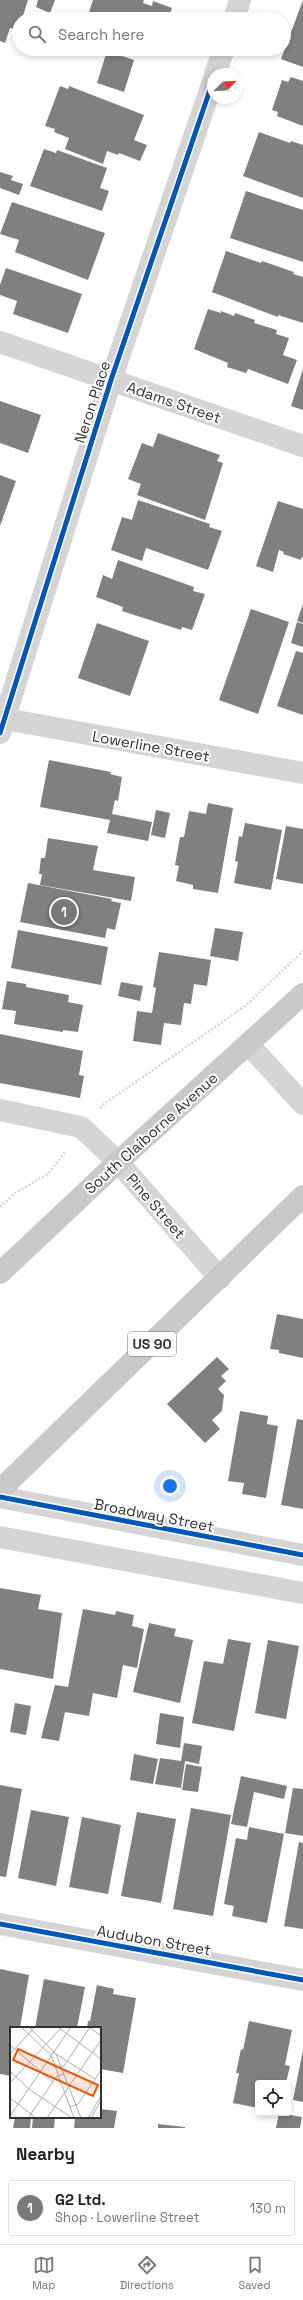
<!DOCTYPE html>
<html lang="en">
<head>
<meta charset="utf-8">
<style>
  :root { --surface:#fff; --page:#f2f2f2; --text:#222; --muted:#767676; --line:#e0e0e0; --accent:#797979 }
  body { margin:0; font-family:"Space Grotesk",sans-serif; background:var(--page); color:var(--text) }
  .controls { position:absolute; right:12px; bottom:12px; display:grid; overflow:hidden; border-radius:4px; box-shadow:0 2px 6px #0003 }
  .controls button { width:36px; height:36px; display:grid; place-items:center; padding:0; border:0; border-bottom:1px solid var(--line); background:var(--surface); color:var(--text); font:20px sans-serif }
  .compass { position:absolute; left:207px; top:68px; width:36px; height:36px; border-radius:50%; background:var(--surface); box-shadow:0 2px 6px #0003; rotate:66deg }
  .you { position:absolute; left:170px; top:1486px; width:14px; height:14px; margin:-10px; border:3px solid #fff; border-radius:50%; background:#1a73e8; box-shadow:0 0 0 6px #1a73e833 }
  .badge { display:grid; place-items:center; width:26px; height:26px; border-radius:50%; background:var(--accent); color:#fff; font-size:13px; font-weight:700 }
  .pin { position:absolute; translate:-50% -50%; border:2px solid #fff; box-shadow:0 1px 4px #0006 }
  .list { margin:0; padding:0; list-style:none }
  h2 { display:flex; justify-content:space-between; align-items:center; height:52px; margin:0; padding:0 16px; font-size:17px }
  h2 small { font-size:13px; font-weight:400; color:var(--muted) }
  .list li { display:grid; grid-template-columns:26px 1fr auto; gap:12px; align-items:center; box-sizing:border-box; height:56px; margin:0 8px 8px; padding:0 8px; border:1px solid var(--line); border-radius:4px }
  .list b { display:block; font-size:15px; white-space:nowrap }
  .list p { margin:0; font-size:13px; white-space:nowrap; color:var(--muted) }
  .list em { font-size:13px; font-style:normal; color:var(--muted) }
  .icon { flex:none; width:22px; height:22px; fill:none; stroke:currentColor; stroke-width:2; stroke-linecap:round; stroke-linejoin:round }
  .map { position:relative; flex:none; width:303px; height:2128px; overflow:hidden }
  .search { position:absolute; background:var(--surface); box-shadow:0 2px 6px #0003; left:12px; right:12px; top:12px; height:44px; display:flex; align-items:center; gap:10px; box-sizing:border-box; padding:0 14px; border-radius:22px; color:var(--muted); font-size:15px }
  .sheet { height:116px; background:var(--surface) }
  nav { display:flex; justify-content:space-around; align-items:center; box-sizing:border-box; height:56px; border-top:1px solid var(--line); background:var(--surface); font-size:11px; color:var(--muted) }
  nav a { display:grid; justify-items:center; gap:2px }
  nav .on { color:var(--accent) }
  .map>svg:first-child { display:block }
  .building { fill:#808080 }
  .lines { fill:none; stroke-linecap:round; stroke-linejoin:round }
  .path { stroke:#d5d5d5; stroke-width:2.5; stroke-dasharray:2 2; stroke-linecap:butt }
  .minor { stroke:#d5d5d5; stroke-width:22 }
  .major { stroke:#c9c9c9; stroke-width:22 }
  .cycleway-casing { stroke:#fff; stroke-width:8 }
  .cycleway { stroke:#0057b8; stroke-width:5 }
  .labels { text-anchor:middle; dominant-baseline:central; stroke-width:4; stroke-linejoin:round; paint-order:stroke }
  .shield { fill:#fff; stroke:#6f6f6f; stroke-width:1 }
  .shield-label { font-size:14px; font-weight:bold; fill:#313131 }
  .street-label { font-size:15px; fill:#313131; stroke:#fff }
  .inset-road { fill:none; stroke:#adadad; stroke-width:1 }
  .view { fill:#e8590c; fill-opacity:0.15; stroke:#e8590c; stroke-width:2 }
  .inset-edge { fill:none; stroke:#313131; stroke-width:2 }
</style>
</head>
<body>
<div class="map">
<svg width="303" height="2128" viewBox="0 0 303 2128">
  <rect width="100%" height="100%" fill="#fff"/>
  <g class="building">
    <polygon points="0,0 28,0 22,19 19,19 18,30 10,28 5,43 0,41"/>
    <polygon points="38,0 55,0 50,13 36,7"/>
    <polygon points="93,0 144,0 143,3 152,6 153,1 172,8 168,19 90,19 87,18"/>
    <polygon points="303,0 303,67 281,59"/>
    <polygon points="142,49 158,49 156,54"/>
    <polygon points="107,51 134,60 124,92 97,83"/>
    <polygon points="291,77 303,81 303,126 277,116 278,112 272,110 282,80 288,82"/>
    <polygon points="60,86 68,89 69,86 144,115 134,140 147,145 140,161 119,153 118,155 107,151 103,164 65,149 69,138 54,132 55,129 45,126"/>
    <polygon points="259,132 290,143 291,141 303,145 303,198 243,176"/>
    <polygon points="44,149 56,153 57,150 107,168 100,188 109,191 102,211 30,186"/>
    <polygon points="0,172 13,176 11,180 23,184 19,195 0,188"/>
    <polygon points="246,191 303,210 303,262 230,238"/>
    <polygon points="12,202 105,233 88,280 15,252 19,240 0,234"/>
    <polygon points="226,251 261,263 262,261 294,272 293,274 303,277 303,323 278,315 278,317 212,292"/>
    <polygon points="6,268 82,294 68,333 13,314 17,301 0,295 0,285"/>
    <polygon points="208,309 221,313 221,311 234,316 235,313 255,320 254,323 277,330 276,334 289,338 283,355 297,360 288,384 248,369 246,373 227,367 228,363 194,349"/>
    <polygon points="303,369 303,410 291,406"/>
    <polygon points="0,401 41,415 28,453 0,443"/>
    <polygon points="158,433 220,455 217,461 223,463 205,520 137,495 141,484 128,479 142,443 153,447"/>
    <polygon points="0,475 16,481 0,526"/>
    <polygon points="138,500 210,524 209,527 222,531 208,570 146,548 142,561 111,550 122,517 132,520"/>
    <polygon points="278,501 303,509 303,558 301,557 301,560 283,554 284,552 279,550 273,572 256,566"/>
    <polygon points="118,560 194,587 193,591 205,594 192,630 182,627 181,630 122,611 123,607 96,597 103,575 112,579"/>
    <polygon points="303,604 303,623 297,621"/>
    <polygon points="251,609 289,622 258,714 219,700"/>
    <polygon points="297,622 303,624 303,647 291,643"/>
    <polygon points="97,623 149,641 130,696 78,678"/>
    <polygon points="296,651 303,653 303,715 277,706"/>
    <polygon points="49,760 111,772 110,774 122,777 118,801 115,800 112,814 152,822 148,841 107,833 110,820 40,807"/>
    <polygon points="208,803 233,808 218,893 193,889 193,885 176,881 179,866 175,865 180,837 184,837 189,811 206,814"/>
    <polygon points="156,810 170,813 165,838 151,835"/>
    <polygon points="245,823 282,830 271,890 234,883 238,862 235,861 239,836 242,837"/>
    <polygon points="286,826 303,829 303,884 276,879"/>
    <polygon points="48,838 98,846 93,870 135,877 131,901 40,885 42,874 39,874 41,858 45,858"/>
    <polygon points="28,883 112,899 111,901 121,903 115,930 107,928 105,938 20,922"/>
    <polygon points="215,928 243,932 238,961 210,956"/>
    <polygon points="18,930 108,947 101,985 11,968"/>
    <polygon points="159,952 211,960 207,986 194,984 191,1004 184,1003 181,1025 164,1023 161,1045 133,1041 137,1011 152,1013 156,988 153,987"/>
    <polygon points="7,981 26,984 26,987 69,995 68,1002 83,1005 78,1032 63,1030 63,1032 14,1024 16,1011 2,1009"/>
    <polygon points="121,982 143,986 140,1001 118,996"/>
    <polygon points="0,1034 83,1051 79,1075 84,1076 80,1098 0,1083"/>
    <polygon points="277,1314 303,1319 303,1358 279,1353 279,1350 270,1349"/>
    <polygon points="217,1357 229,1369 221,1376 226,1381 218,1389 224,1395 222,1411 212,1420 220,1429 205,1443 167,1404"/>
    <polygon points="240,1411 268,1416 267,1424 278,1426 266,1498 242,1494 244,1483 228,1481"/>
    <polygon points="297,1419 303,1420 303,1509 281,1505"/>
    <polygon points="0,1588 41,1595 38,1609 62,1613 53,1679 0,1669"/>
    <polygon points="83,1609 115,1615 116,1611 134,1615 132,1626 144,1629 137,1668 123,1665 117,1698 93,1693 89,1716 65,1712 59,1741 41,1738 55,1685 68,1687"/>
    <polygon points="149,1623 176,1629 174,1636 193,1640 180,1703 133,1692"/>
    <polygon points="228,1639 251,1643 234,1731 192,1723 204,1661 223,1664"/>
    <polygon points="268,1640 299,1646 286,1719 255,1713"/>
    <polygon points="15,1703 31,1706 26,1735 10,1732"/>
    <polygon points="160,1713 184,1717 180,1748 156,1744"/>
    <polygon points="184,1743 202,1746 199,1764 185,1761 181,1788 155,1784 160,1758 181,1761"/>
    <polygon points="134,1754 158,1759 153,1784 130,1780"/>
    <polygon points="186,1764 202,1767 198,1792 182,1790"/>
    <polygon points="241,1776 287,1786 284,1799 254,1792 247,1827 231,1824"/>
    <polygon points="0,1785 22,1789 6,1877 0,1876"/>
    <polygon points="293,1788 303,1789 303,1836 285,1833"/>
    <polygon points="191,1808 231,1815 213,1916 173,1909"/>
    <polygon points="31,1810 69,1817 56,1886 18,1878"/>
    <polygon points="137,1812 176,1819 161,1903 121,1896"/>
    <polygon points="82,1817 121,1825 108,1894 69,1887"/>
    <polygon points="249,1827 284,1834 267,1923 232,1916 234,1906 224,1904 236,1838 247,1840"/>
    <polygon points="299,1842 303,1843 303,1929 284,1926"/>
    <polygon points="0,1969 29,1975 20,2028 11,2028 11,2076 0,2074"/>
    <polygon points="44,1979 85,1987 77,2028 35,2028"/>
    <polygon points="97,1985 114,1989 113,1994 136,1998 123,2073 100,2069 100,2028 87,2028 88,2021 90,2021"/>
    <polygon points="249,2021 292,2030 285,2065 290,2066 286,2083 258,2083 258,2108 233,2103 239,2073 236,2073 241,2049 243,2050"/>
    <polygon points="303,2050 303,2102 293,2100"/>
    <polygon points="100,2109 117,2111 114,2128 74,2128 75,2117 100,2117"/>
    <polygon points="279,2113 302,2117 300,2128 276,2128"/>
    <polygon points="15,2117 31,2117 30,2128 13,2128"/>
    <polygon points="33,2117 55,2117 54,2128 32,2128"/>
    <polygon points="158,2124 185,2127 185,2128 158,2128"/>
  </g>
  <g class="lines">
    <g class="path">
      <polyline points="100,1108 104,1104 244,1007 303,951"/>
      <polyline points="0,1207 15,1193 48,1174 66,1151"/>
    </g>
    <g class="minor">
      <polyline points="234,19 240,0"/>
      <polyline points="215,74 224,49"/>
      <polyline points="0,342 303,446"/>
      <polyline points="0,718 303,773"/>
      <polyline points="0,733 111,380 213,81"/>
      <polyline points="248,1044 303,1104"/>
      <polyline points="0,1110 81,1127 118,1162 220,1278"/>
      <polyline points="0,1497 303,1555"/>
      <polyline points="0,1537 303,1593"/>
      <polyline points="0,1924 303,1980"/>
    </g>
    <g class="major">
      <polyline points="0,1273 118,1162 303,994"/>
      <polyline points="0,1490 303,1196"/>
    </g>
    <g class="cycleway-casing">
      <g id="cycleway">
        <polyline points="0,733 111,380 213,81"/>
        <polyline points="0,1497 303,1555"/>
        <polyline points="0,1924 303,1980"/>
      </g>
    </g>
    <use href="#cycleway" class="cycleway"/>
  </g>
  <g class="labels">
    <rect class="shield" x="128" y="1332" width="48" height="24" rx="3"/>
    <g class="shield-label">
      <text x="152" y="1344">US 90</text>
    </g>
    <g class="street-label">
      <text transform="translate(92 402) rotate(-72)">Neron Place</text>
      <text transform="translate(174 402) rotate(19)">Adams Street</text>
      <text transform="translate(151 746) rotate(10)">Lowerline Street</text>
      <text transform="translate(151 1133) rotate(-42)">South Claiborne Avenue</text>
      <text transform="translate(156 1206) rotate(49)">Pine Street</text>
      <text transform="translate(154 1515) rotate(11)">Broadway Street</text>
      <text transform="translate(154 1940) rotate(10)">Audubon Street</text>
    </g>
  </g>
  <g transform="translate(10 2027)">
    <rect width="91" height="91" fill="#fff"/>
    <path class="inset-road" d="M11 0 41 28 64 91M19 0 46 27 71 91M48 0 91 32M79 0 91 9M0 18 43 55M0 27 25 0M46 27 85 52M46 41 54 39 80 0M0 44 19 62 62 91M0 56 52 0M0 71 26 91M60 80 68 77 91 43M0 89 61 0M18 91 47 49 54 47M37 91 91 13M78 91 91 69M81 91 91 73"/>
    <path class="view" d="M8 22 88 58 83 69 3 33Z"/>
    <rect width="91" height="91" class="inset-edge"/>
  </g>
</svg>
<div class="controls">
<button><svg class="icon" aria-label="locate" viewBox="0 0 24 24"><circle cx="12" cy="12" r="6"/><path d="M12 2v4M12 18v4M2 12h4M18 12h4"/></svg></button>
</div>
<svg class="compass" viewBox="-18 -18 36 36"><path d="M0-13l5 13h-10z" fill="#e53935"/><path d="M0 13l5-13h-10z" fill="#767676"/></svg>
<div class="you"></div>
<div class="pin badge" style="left:64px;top:912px">1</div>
<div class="search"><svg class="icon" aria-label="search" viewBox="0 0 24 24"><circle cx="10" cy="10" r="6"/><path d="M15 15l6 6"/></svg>Search here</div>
</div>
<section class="sheet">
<h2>Nearby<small></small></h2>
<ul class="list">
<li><span class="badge">1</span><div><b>G2 Ltd.</b><p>Shop · Lowerline Street</p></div><em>130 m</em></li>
</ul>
</section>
<nav>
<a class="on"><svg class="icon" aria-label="map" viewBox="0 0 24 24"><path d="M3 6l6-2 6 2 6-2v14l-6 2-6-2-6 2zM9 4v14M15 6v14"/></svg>Map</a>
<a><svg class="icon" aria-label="directions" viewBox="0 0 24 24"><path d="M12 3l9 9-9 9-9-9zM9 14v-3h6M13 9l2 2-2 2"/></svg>Directions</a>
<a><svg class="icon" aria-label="saved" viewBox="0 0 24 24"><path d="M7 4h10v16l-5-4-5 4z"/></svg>Saved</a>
</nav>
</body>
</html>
